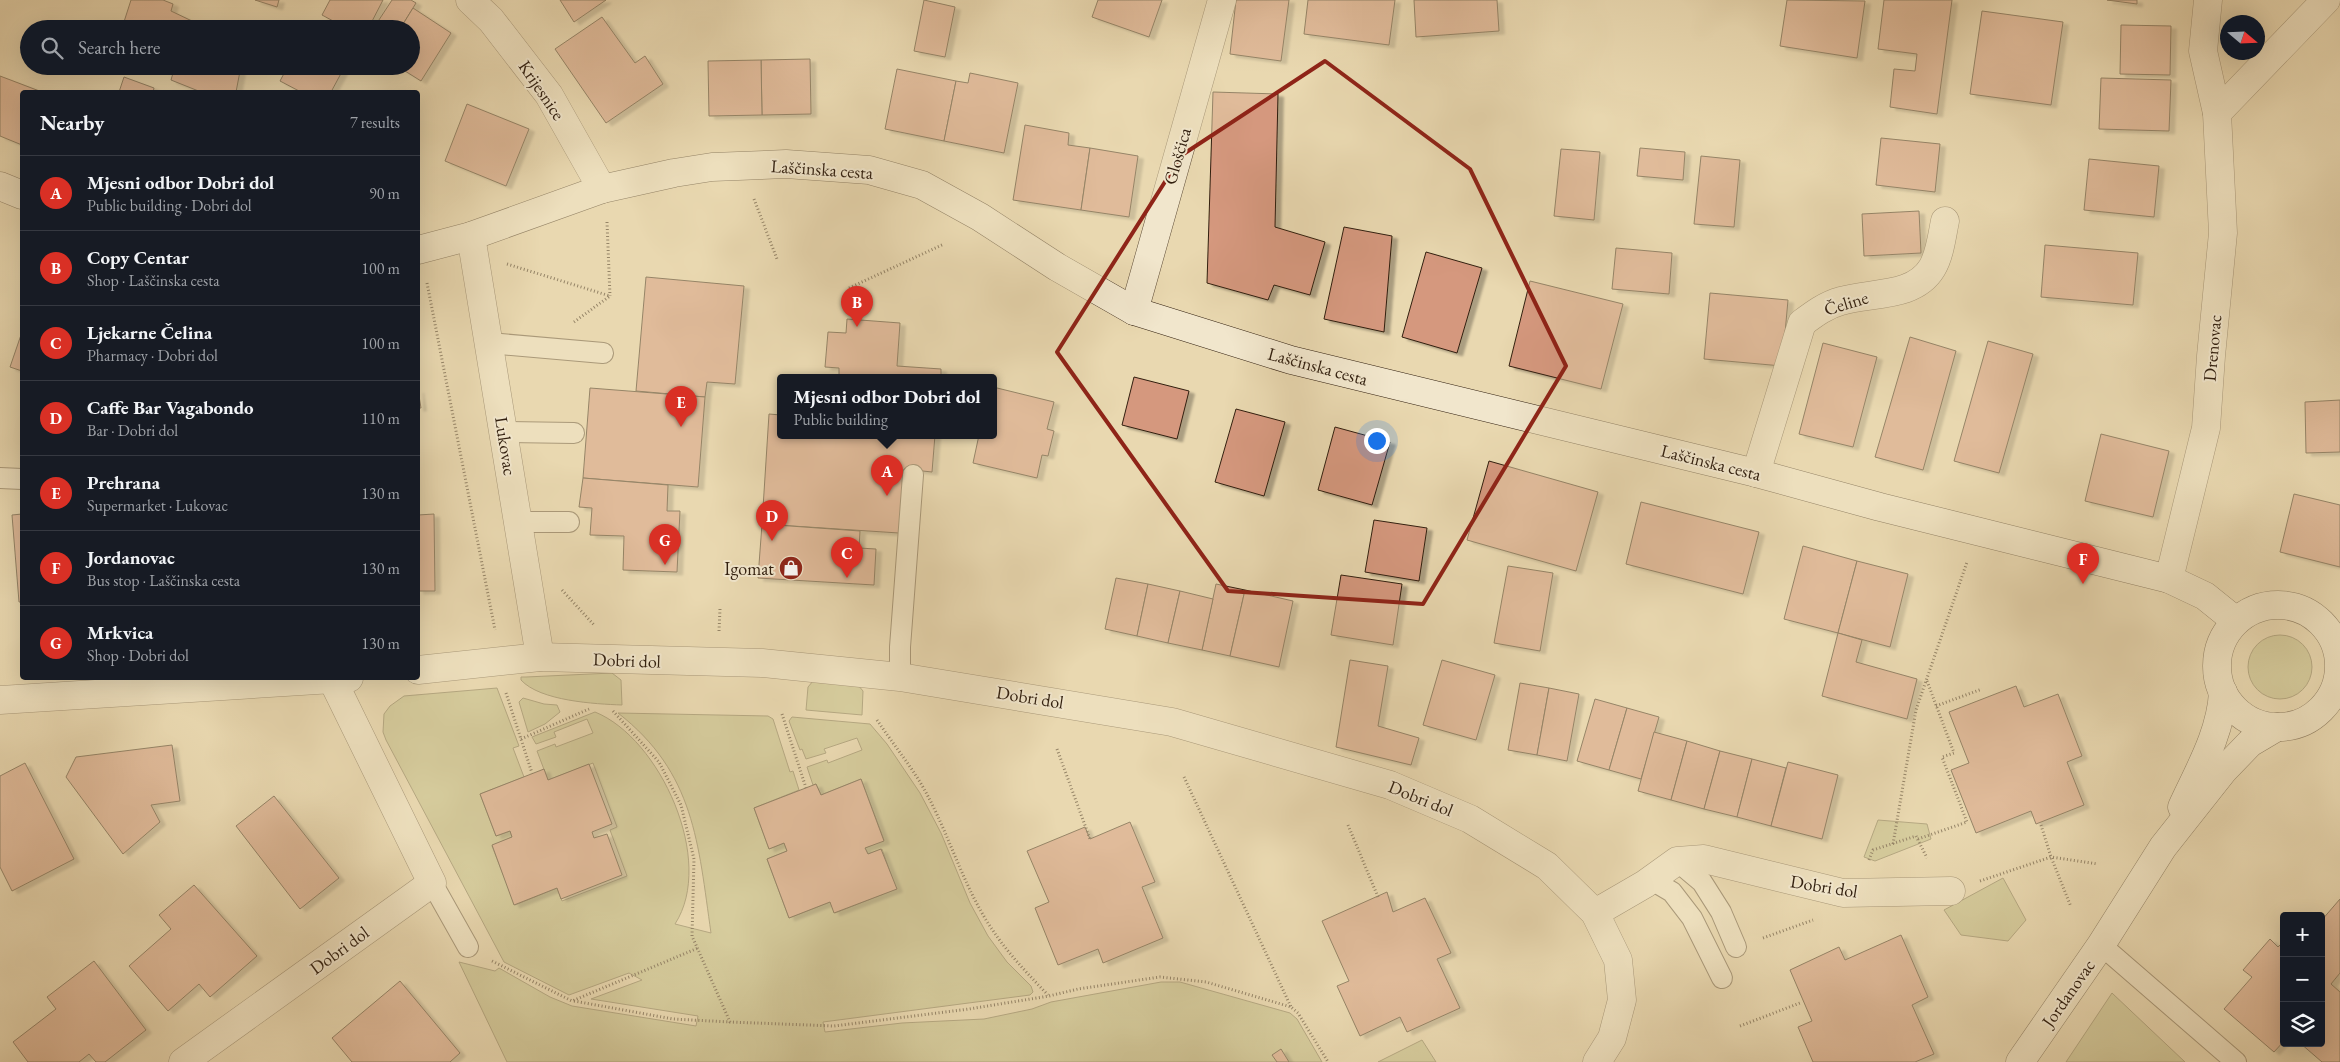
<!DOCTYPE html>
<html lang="en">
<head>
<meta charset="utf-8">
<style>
  :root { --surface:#171b24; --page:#242831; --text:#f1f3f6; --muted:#9ea1a6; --line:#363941; --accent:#d93025 }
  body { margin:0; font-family:"EB Garamond",serif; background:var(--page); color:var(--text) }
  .controls { position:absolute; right:15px; bottom:15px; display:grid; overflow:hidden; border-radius:5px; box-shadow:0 5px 20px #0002 }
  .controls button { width:45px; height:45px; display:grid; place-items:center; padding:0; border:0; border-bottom:1px solid var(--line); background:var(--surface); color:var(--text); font:25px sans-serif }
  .compass { position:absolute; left:2220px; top:15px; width:45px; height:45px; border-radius:50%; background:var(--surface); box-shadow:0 5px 20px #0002; rotate:109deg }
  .you { position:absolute; left:1376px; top:440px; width:18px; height:18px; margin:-12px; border:4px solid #fff; border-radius:50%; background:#1a73e8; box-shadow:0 0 0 8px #1a73e833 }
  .badge { display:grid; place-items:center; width:32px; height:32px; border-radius:50%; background:var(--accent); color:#fff; font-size:16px; font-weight:700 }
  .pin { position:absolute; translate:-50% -41px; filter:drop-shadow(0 1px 2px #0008) }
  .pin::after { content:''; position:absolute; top:26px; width:18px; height:15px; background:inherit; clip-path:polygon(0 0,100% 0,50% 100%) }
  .popup { position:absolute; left:777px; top:374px; width:220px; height:65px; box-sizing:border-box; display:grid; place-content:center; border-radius:5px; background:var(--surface); filter:drop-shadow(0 1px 4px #0005); font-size:16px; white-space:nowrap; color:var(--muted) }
  .popup b { font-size:19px; color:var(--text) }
  .popup::after { content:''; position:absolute; left:50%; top:100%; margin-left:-10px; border:10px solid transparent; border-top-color:var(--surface) }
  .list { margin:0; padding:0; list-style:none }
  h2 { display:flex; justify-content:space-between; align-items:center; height:65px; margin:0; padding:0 20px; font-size:21px }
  h2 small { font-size:16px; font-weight:400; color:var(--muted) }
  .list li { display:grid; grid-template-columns:32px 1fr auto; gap:15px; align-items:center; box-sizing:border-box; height:75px; padding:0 20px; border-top:1px solid var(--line) }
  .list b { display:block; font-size:19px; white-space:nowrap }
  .list p { margin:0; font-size:16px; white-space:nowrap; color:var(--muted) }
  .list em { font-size:16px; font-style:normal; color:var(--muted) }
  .icon { flex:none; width:28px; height:28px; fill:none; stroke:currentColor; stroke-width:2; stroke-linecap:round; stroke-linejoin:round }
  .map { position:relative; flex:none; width:2340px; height:1062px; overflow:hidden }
  .search { position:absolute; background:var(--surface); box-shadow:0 5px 20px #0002; left:20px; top:20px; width:400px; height:55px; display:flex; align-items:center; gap:12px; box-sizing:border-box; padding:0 18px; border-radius:28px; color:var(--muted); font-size:19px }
  .panel { position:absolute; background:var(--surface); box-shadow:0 5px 20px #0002; left:20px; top:90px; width:400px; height:590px; border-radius:5px }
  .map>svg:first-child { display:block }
  .green { fill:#bfbc86; stroke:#786e4a }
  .building { fill:#d5987e; stroke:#311f0f; filter:url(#shadow) }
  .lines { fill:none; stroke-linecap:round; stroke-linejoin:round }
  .service-casing { stroke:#5f4d37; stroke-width:22 }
  .minor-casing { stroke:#5f4d37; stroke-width:29 }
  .secondary-casing { stroke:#311f0f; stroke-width:29 }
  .path { stroke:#311f0f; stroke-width:3; stroke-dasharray:1 2.5; stroke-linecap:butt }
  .service { stroke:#f1e6cc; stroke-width:20 }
  .minor { stroke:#f1e6cc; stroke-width:28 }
  .secondary { stroke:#f1e6cc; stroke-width:28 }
  .marked { fill:none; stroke:#8f2418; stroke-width:4; stroke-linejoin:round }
  .labels { text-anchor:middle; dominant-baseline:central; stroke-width:4; stroke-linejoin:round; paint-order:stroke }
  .street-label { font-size:18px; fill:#311f0f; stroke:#f1e6cc }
  .poi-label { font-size:18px; fill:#311f0f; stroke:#f1e6cc; text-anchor:end }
</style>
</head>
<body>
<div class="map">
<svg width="2340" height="1062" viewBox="0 0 2340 1062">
  <defs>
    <filter id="shadow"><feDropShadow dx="5.5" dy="3" stdDeviation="1" flood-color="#0004"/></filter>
  </defs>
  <rect width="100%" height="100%" fill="#e9d8b0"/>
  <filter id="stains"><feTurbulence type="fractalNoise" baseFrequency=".004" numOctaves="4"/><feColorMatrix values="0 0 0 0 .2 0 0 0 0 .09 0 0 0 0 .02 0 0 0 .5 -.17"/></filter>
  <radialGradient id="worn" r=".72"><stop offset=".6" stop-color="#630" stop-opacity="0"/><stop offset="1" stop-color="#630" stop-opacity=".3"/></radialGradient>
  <g class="green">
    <circle cx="2280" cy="667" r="32"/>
    <path d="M612 673 621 680 622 705C595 704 540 701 521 680V677H526Z"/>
    <polygon points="813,681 858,685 863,691 862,715 806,710 808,687"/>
    <path d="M497 688 519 746 513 748 524 777 480 794 496 836 510 831 512 837 492 846 515 905 557 888 562 901 627 876 610 830 617 827 593 763 548 780 537 751 555 744 556 747 593 733 587 719 554 732 556 737 536 744 532 737 595 712C660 738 716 861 675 924L711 933C698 843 695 773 618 713L768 716 773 719 790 772 793 771 799 790 754 808 769 849 784 843 787 851 767 859 789 918 830 902 835 913 896 889 882 849 868 854 865 848 884 840 861 779 821 795 816 784 813 785 807 767 827 760 828 763 862 750 857 738 824 749 826 753 806 759 802 749 800 750 789 721 792 717 870 724 887 744 920 793 941 833 970 903 988 936 1007 962 1031 986 1033 992 1030 995 823 1022 825 1032 902 1023 984 1019 1032 1009 1051 1002 1161 982H1180L1290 1013 1297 1019 1322 1062H507L459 962 495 971 499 968 550 997 572 1006 696 1026 698 1016 591 999 642 980 629 973 569 995 504 962 386 740 383 732 384 714 390 706 404 696Z"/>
    <polygon points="523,698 544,704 557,705 560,712 545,724 528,732 519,702"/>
    <polygon points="1878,820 1927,824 1931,839 1875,861 1864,857"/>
    <polygon points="2003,878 2026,920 2008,941 1961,935 1944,910"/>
    <polygon points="2112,993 2185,1062 2066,1062"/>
    <polygon points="1422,1040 1436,1062 1378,1062"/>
  </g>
  <g class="building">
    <polygon points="131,0 163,0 173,4 171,11 192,21 188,29 122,28"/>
    <polygon points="255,0 279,0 277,7"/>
    <polygon points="330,0 383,0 368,29 348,29 322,15"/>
    <polygon points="392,0 411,0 416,3 400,29 373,29"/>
    <polygon points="560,0 606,0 574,22"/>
    <polygon points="924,0 955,7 945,57 914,51"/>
    <polygon points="1098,0 1162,0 1149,37 1092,17"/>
    <polygon points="1236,0 1289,0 1281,61 1230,54"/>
    <polygon points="1308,0 1395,0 1389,45 1304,34"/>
    <polygon points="1414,0 1497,0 1499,31 1416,37"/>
    <polygon points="1787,0 1865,1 1857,58 1780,46"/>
    <polygon points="1884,0 1952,0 1937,114 1890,107 1894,69 1915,71 1917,54 1878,49"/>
    <polygon points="2107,0 2137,0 2137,4"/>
    <polygon points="413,8 451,33 421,81 397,66 411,66 411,29 400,29"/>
    <polygon points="1982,11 2063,22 2051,105 1970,94"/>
    <polygon points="602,17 635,63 645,56 663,84 606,123 555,49"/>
    <polygon points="2121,25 2171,26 2170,75 2120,74"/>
    <polygon points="810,59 811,114 762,115 761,60"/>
    <polygon points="761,60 762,115 709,116 708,61"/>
    <polygon points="175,66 241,66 236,92 201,92 171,80"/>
    <polygon points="288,66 345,66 331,92 301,92 280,81"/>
    <polygon points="897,69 956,81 944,141 885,129"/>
    <polygon points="970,73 1018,83 1004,153 944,141 956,81 968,83"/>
    <polygon points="0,76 42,92 22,92 22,145 0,136"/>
    <polygon points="124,77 154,88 153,92 119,92"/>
    <polygon points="2101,78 2171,80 2169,131 2099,129"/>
    <polygon points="1213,92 1278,94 1275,227 1325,242 1310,295 1274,285 1268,300 1207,283"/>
    <polygon points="467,104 529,129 506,186 445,161"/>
    <polygon points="1025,125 1069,133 1068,145 1090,148 1081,210 1013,200"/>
    <polygon points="1881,138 1940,144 1935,192 1876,185"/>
    <polygon points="1090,148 1138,156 1129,217 1081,210"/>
    <polygon points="1640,148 1685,152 1683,180 1637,176"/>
    <polygon points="1561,149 1600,152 1594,220 1554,216"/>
    <polygon points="1701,156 1740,160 1734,227 1694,224"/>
    <polygon points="2089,159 2159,166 2154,217 2084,210"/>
    <polygon points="1919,211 1921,253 1864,256 1862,214"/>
    <polygon points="1344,227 1392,236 1384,332 1324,319"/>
    <polygon points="2045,245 2138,253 2133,305 2041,297"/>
    <polygon points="1616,248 1672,253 1669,294 1612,289"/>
    <polygon points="1426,252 1482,268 1457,353 1402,337"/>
    <polygon points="646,277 744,286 735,384 707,382 705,397 636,391"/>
    <polygon points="1530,281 1623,304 1601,389 1509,366"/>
    <polygon points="1710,293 1788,300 1782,366 1704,359"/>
    <polygon points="847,319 900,323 897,366 941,369 941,377 839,377 839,368 825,367 828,332 846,333"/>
    <polygon points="22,332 22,371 10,367"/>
    <polygon points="1910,337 1956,351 1923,470 1875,457"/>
    <polygon points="1988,341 2033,354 1999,473 1954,461"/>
    <polygon points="1823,343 1877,357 1853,447 1799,434"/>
    <polygon points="1134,377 1189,391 1177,439 1122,425"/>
    <polygon points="993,387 1054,402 1047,429 1054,431 1048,456 1042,455 1037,478 973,463 979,435 993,435"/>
    <polygon points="590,388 705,397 698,487 583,478"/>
    <polygon points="418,390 421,408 418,408"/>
    <polygon points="2340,400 2340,452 2306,453 2305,402"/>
    <polygon points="1236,409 1285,422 1264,496 1215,482"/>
    <polygon points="769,414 781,415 781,435 935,435 932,472 904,469 899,533 762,524"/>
    <polygon points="1335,427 1390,442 1372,505 1318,490"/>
    <polygon points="2101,434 2169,451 2153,517 2085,501"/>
    <polygon points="1489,461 1598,492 1576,571 1467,540"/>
    <polygon points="583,478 668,485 667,511 680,511 677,572 623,570 624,536 590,535 592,508 579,507"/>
    <polygon points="2294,494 2340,505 2340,567 2280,552"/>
    <polygon points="1641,502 1759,532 1743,594 1626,564"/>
    <polygon points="22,514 22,602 19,602 12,515"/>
    <polygon points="434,514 435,591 418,591 418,515"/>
    <polygon points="1374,520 1427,528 1419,581 1365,572"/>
    <polygon points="762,524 860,531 859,548 876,549 874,585 758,578"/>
    <polygon points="1803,546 1857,561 1838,633 1784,619"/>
    <polygon points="1857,561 1908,574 1890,647 1838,633"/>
    <polygon points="1508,566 1553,573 1540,651 1494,643"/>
    <polygon points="1341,575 1402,584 1393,645 1331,635"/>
    <polygon points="1116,578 1148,584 1137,636 1105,629"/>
    <polygon points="1148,584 1180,591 1168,643 1137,636"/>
    <polygon points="1216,584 1245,590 1230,656 1202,650"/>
    <polygon points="1245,590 1293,601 1279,667 1230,656"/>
    <polygon points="1180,591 1213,599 1202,650 1168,643"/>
    <polygon points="1838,633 1862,640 1856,662 1917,679 1907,719 1822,696"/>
    <polygon points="1350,660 1388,666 1378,726 1419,738 1411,765 1336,747"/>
    <polygon points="1442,660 1495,675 1476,740 1423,725"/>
    <polygon points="1520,683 1549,688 1537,755 1508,750"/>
    <polygon points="2016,686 2024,707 2058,694 2082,756 2067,762 2084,805 2036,824 2031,811 1976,833 1951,770 1969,763 1949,712"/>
    <polygon points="1549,688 1579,694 1567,761 1537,755"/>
    <polygon points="1595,699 1627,708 1609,770 1577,761"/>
    <polygon points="1627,708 1659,717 1641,779 1609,770"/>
    <polygon points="1654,732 1687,741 1671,800 1638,791"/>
    <polygon points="1687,741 1720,751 1704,809 1671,800"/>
    <polygon points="172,745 180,801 151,805 160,822 123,854 66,777 76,757"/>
    <polygon points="1720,751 1752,759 1737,817 1704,809"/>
    <polygon points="1752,759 1786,768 1771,826 1737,817"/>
    <polygon points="1788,762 1838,775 1822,839 1771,826"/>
    <polygon points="25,763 74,859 12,891 0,867 0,776"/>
    <polygon points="589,764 612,824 592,832 594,838 607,834 622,875 561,899 557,888 514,905 492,845 512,837 510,831 496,836 480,794 544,769 548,780"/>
    <polygon points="861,779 884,841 865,848 868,854 881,849 897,889 834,913 830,902 789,918 767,859 787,851 784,843 769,849 754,808 816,784 821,795"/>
    <polygon points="274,796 339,878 300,909 236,826"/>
    <polygon points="1130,822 1155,882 1142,887 1163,938 1103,963 1098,949 1058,965 1035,908 1049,902 1027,851 1085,827 1090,839"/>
    <polygon points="194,885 257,956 210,997 199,984 168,1011 129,966 171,929 159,915"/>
    <polygon points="1387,892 1393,912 1425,898 1451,953 1437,959 1460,1008 1407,1032 1400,1017 1360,1036 1337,986 1349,981 1322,921"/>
    <polygon points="2340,899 2340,973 2331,984 2340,992 2340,1062 2322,1062 2300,1043 2321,1043 2321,921"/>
    <polygon points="1901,935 1928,997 1912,1005 1934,1054 1915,1062 1813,1062 1798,1027 1812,1021 1790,970 1839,947 1845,960"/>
    <polygon points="2270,939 2278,947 2284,941 2284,1041 2274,1052 2224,1009 2252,977 2243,970"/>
    <polygon points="94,961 146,1030 105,1062 96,1062 89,1054 79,1062 28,1062 13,1042 56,1009 47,997"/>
    <polygon points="400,981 460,1053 450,1062 352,1062 332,1038"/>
    <polygon points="1281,1049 1289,1062 1277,1062 1272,1055"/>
  </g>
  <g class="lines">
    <g class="service-casing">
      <g id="service">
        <polyline points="489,343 603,353"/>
        <polyline points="503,432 574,433"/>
        <polyline points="0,478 22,479"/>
        <polyline points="518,522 569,522"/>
        <polyline points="900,677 900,647 913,475"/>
        <polyline points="1677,861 1702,882 1721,912 1736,947"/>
        <polyline points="1650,879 1672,892 1692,918 1722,978"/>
        <polyline points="432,883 468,947"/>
        <polyline points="2101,945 2236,1062"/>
      </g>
    </g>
    <g class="minor-casing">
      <g id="minor">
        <polyline points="470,0 491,20 549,95 602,189"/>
        <polyline points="2208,0 2203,51 2217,113"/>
        <polyline points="471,236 540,657"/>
        <polyline points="1134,311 1222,0"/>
        <path d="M1756 473 1802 323C1814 314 1826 305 1841 301 1871 292 1914 298 1932 268 1940 255 1942 235 1945 221"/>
        <polyline points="2169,579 2206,428 2211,356 2223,233 2217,113 2326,0"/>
        <polyline points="418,670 540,657 762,663 900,677 1172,722 1390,785 1470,819 1547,866 1595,913 1618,960 1622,1000 1612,1038 1597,1062"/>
        <polyline points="0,700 349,678"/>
        <polyline points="1595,913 1645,884 1677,861 1704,859 1843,893 1951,891"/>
        <polyline points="183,1062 432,883 332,679"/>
      </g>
    </g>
    <g class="secondary-casing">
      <g id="secondary">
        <polyline points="0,186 22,195"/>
        <polyline points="418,250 471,236 602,189 674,173 712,167 786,164 869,170 922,185 980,217 1057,267 1134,311 1291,360 1756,473 1880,507 2169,579 2205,596 2236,621"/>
        <circle cx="2278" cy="666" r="61"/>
        <path d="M2182 807C2199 770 2221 733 2223 692"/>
        <polyline points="2020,1062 2101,945 2163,847 2223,771 2250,743 2277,727"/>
      </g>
    </g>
    <g class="path">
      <polyline points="754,199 777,259"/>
      <polyline points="607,222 610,296"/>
      <polyline points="507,264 610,296"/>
      <polyline points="427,283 495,630"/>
      <polyline points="849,288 944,244"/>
      <polyline points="574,322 610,296"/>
      <polyline points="562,590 595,626"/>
      <polyline points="719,631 720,609"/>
      <polyline points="506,693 532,773"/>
      <polyline points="1936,706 1982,689"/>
      <polyline points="613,711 659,762 681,805 694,859 692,936 730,1022 834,1026 969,1009 1049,996 1078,989 1160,977 1206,982 1291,1007 1298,1013 1328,1062"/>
      <polyline points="782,714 806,788"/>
      <path d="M877 720C891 741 907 761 920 782 945 824 958 871 982 913 1000 945 1023 969 1048 995"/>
      <polyline points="521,739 589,709"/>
      <polyline points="1057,749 1090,839"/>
      <polyline points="1184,777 1291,1007"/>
      <polyline points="1348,825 1378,897"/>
      <polyline points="2041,825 2051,857 2071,907"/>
      <polyline points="1918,839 1967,822 1942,757 1954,753 1927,681"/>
      <polyline points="1893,844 1916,710 1967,562"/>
      <polyline points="1869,860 1873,850 1916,836 1927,858"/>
      <polyline points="1980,881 2051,857 2098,864"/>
      <polyline points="1763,938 1813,920"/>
      <polyline points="492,961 572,1001 698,948"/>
      <polyline points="574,1001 673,1019 730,1022"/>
      <polyline points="1740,1026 1800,1003"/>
    </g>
    <use href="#service" class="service"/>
    <use href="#minor" class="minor"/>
    <use href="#secondary" class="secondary"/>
  </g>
  <path d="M0 0H2340V1062H0ZM1325 61 1470 169 1566 366 1423 604 1228 591 1057 352 1182 155Z" fill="#e9d8b0" fill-opacity=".55" fill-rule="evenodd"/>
  <path class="marked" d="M1325 61 1470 169 1566 366 1423 604 1228 591 1057 352 1182 155Z"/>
  <defs>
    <g id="shop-disc" transform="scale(1.25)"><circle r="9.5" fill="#8f2418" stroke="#f1e6cc"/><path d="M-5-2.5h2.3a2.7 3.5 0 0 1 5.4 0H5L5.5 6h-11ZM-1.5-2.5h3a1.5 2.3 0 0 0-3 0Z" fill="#fff"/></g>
  </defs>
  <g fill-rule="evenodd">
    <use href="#shop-disc" x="791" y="568"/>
  </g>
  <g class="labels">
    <g class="street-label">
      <text transform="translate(542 90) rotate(56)">Krijesnice</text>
      <text transform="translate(1177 156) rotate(-74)">Gloščica</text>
      <text transform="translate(822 169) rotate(4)">Laščinska cesta</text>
      <text transform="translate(1846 303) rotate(-17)">Čeline</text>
      <text transform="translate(2212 348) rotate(-85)">Drenovac</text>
      <text transform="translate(1318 366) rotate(15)">Laščinska cesta</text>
      <text transform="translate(506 446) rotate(81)">Lukovac</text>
      <text transform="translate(1711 462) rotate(14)">Laščinska cesta</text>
      <text transform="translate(627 660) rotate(2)">Dobri dol</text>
      <text transform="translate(1030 697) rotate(9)">Dobri dol</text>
      <text transform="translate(1421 798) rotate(22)">Dobri dol</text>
      <text transform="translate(1824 886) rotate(9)">Dobri dol</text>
      <text transform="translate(339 950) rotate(-36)">Dobri dol</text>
      <text transform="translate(2068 993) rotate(-55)">Jordanovac</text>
    </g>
    <g class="poi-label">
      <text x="774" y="568">Igomat</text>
    </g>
  </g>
  <rect width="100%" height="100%" filter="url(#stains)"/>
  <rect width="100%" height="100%" fill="url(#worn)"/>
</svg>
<div class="controls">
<button>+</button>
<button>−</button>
<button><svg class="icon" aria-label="layers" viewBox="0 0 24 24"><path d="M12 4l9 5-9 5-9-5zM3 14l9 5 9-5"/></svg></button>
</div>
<svg class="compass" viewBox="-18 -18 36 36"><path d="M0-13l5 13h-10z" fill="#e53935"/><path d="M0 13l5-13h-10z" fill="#9ea1a6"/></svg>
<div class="you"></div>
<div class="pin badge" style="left:887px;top:496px">A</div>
<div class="popup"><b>Mjesni odbor Dobri dol</b>Public building</div>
<div class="pin badge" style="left:857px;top:327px">B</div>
<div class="pin badge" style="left:847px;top:578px">C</div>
<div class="pin badge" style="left:772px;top:541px">D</div>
<div class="pin badge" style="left:681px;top:427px">E</div>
<div class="pin badge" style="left:2083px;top:584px">F</div>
<div class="pin badge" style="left:665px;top:565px">G</div>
<div class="search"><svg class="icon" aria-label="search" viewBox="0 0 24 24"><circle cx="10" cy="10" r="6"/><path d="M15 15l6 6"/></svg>Search here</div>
<section class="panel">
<h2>Nearby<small>7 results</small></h2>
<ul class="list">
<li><span class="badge">A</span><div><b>Mjesni odbor Dobri dol</b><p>Public building · Dobri dol</p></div><em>90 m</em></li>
<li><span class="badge">B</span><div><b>Copy Centar</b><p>Shop · Laščinska cesta</p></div><em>100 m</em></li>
<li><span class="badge">C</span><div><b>Ljekarne Čelina</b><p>Pharmacy · Dobri dol</p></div><em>100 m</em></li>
<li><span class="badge">D</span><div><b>Caffe Bar Vagabondo</b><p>Bar · Dobri dol</p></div><em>110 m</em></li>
<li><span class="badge">E</span><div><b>Prehrana</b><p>Supermarket · Lukovac</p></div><em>130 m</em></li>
<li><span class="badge">F</span><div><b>Jordanovac</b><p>Bus stop · Laščinska cesta</p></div><em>130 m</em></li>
<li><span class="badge">G</span><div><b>Mrkvica</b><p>Shop · Dobri dol</p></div><em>130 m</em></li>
</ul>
</section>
</div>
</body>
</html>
